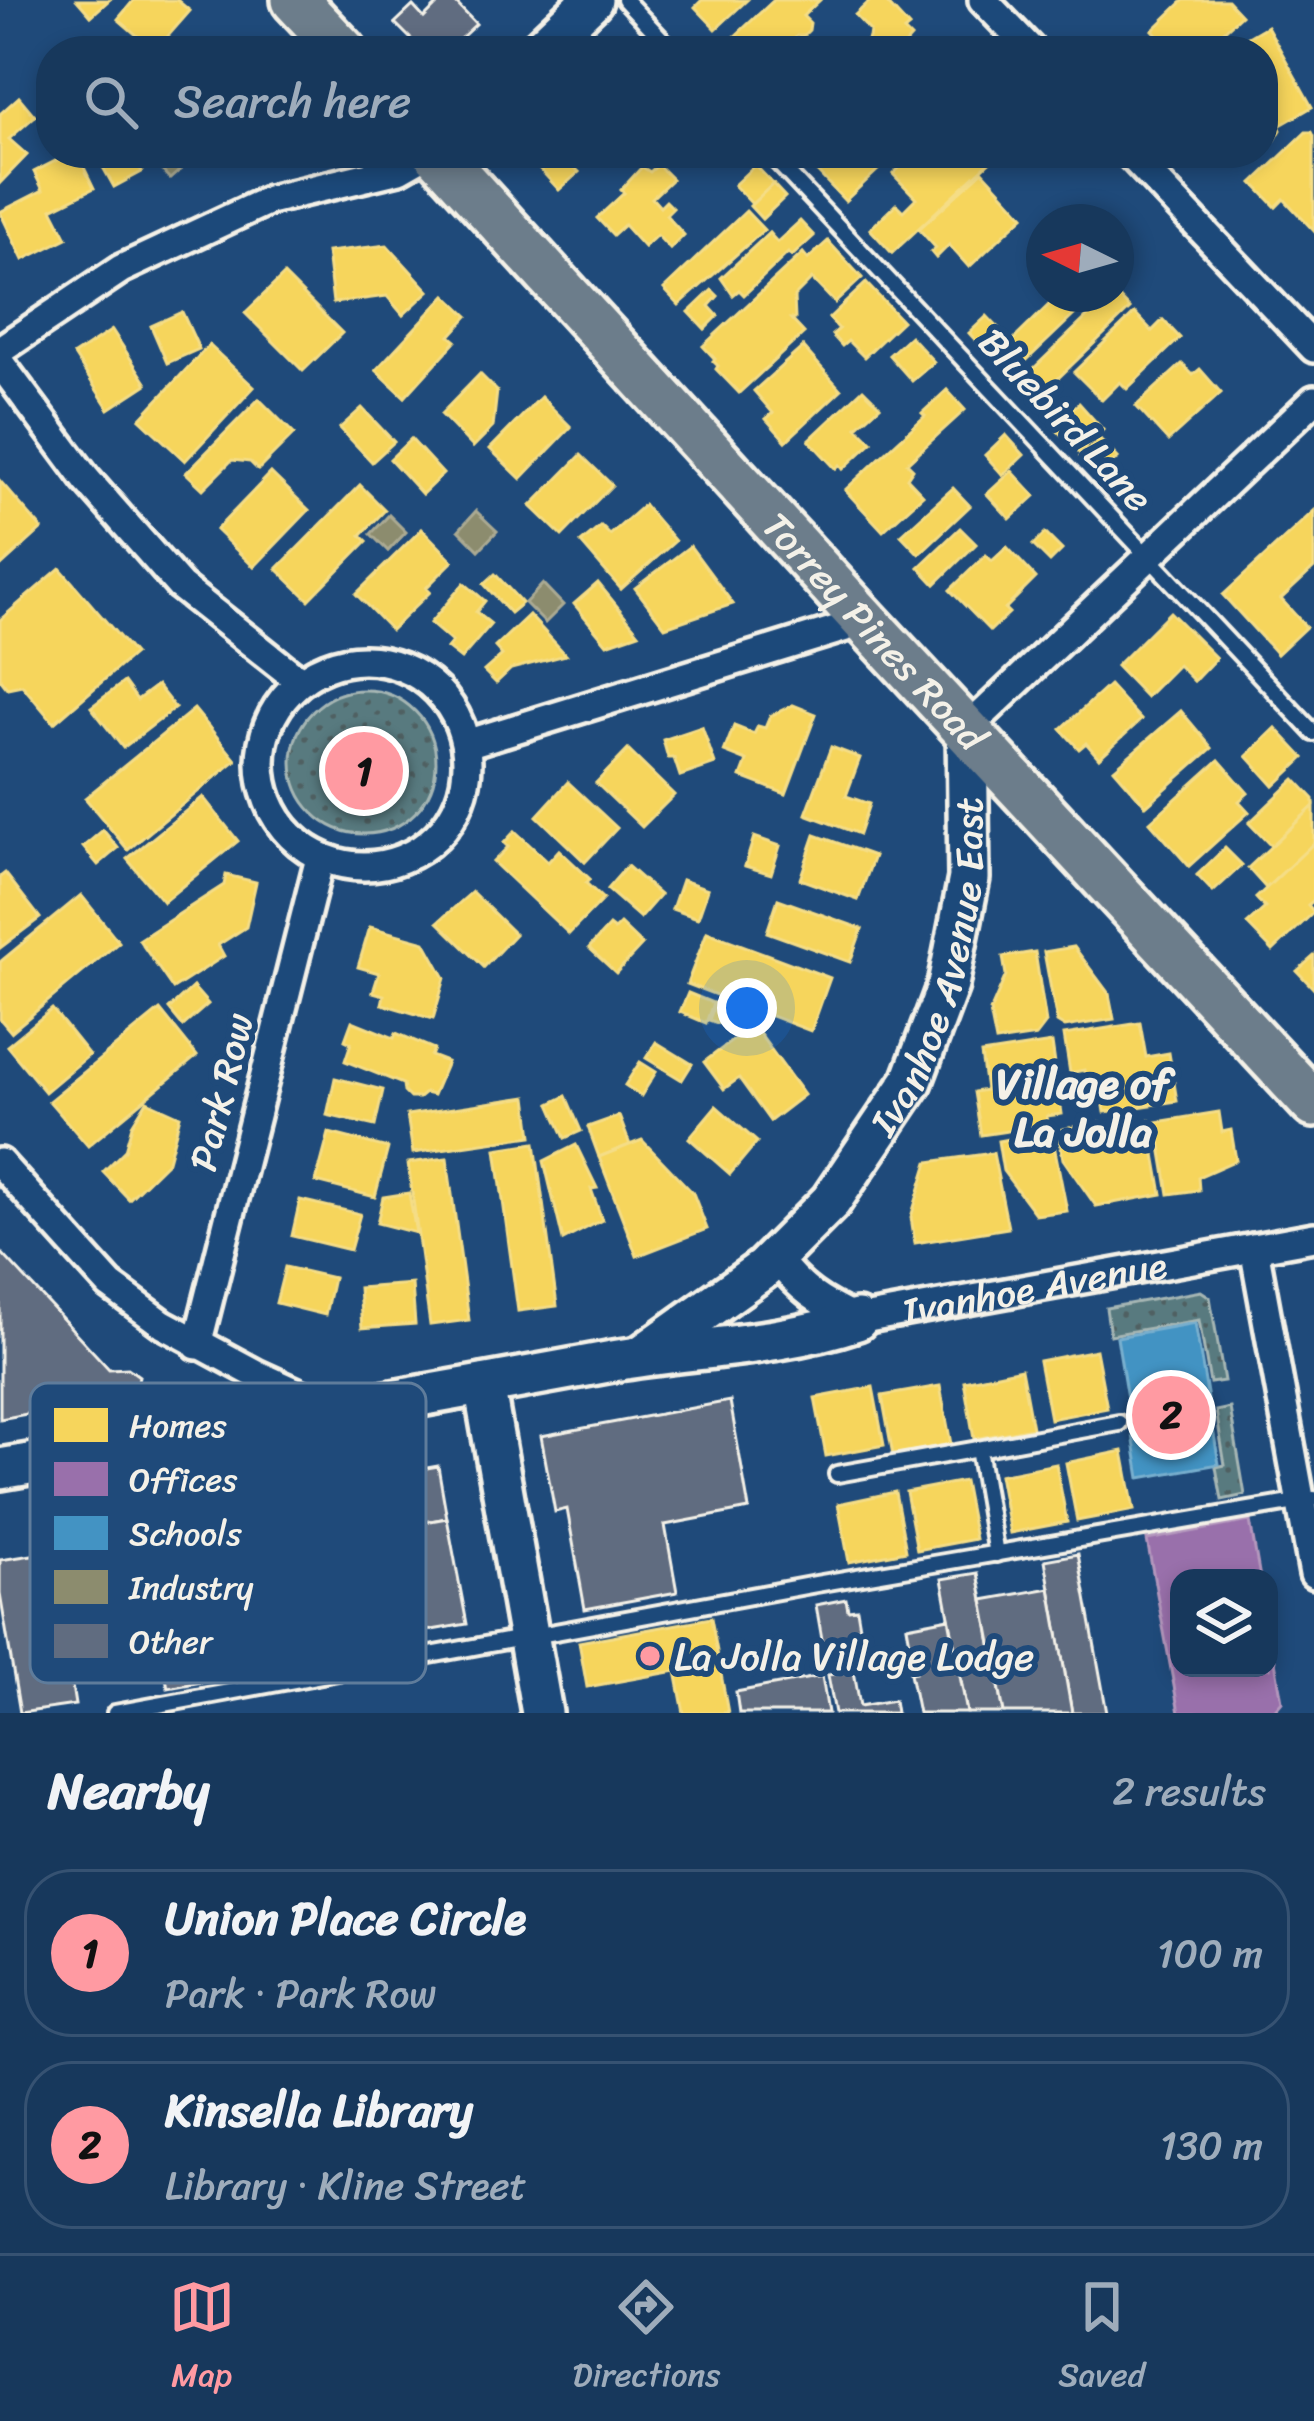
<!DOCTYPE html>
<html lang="en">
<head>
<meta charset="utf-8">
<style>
  :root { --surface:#17385c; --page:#203f62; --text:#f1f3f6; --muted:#9eacbb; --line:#365272; --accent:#ff9aa2 }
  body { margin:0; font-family:Sriracha,sans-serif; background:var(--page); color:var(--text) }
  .controls { position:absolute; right:36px; bottom:36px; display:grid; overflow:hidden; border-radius:24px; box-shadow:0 6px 18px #0003 }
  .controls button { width:108px; height:108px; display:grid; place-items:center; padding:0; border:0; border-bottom:3px solid var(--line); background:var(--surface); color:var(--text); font:60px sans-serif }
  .compass { position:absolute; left:1026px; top:204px; width:108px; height:108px; border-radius:50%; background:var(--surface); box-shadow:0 6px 18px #0003; rotate:275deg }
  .you { position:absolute; left:747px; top:1008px; width:42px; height:42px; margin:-30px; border:9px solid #fff; border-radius:50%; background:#1a73e8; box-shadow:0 0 0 18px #1a73e833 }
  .badge { display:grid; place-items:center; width:78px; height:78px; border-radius:50%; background:var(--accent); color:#111; font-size:39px; font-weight:700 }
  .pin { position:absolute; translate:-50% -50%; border:6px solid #fff; box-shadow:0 3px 12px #0006 }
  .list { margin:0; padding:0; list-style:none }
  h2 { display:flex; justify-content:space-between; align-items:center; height:156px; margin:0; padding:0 48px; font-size:51px }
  h2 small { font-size:39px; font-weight:400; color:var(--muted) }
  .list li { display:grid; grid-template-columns:78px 1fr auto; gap:36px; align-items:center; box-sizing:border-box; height:168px; margin:0 24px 24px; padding:0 24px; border:3px solid var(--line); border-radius:48px }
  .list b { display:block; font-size:45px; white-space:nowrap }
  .list p { margin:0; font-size:39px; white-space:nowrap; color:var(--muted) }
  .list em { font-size:39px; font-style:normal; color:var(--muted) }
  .icon { flex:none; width:66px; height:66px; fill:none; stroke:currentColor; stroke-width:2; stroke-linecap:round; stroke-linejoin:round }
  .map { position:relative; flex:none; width:1314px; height:1713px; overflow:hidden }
  .search { position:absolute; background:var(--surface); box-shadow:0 6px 18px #0003; left:36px; right:36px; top:36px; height:132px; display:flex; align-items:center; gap:30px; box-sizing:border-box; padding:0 42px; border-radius:48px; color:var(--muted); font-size:45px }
  .sheet { height:540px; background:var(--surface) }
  nav { display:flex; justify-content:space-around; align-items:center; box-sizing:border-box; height:168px; border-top:3px solid var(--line); background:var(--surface); font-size:33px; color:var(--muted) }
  nav a { display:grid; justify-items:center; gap:6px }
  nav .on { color:var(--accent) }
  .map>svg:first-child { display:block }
  .grass { fill:url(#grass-dots); stroke:#a6b6b4; stroke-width:3 }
  .homes { fill:#f6d55c; stroke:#f5dd86; stroke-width:3 }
  .offices { fill:#9970ab; stroke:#b497bd; stroke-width:3 }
  .schools { fill:#4393c3; stroke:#78afce; stroke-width:3 }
  .industry { fill:#8c8c6e; stroke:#abaa93; stroke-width:3 }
  .building { fill:#606c80; stroke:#f4f1e8; stroke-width:3 }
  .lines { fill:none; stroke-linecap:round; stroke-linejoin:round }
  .lane-casing { stroke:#f4f1e8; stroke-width:22 }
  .street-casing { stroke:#f4f1e8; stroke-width:36 }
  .secondary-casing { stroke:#f4f1e8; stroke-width:48 }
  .primary-casing { stroke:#f4f1e8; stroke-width:54 }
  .lane { stroke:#1f4a7a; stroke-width:14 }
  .street { stroke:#1f4a7a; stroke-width:27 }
  .secondary { stroke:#1f4a7a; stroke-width:39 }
  .primary { stroke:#6c7d8b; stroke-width:45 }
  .poi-dot { fill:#ff9aa2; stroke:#1f4a7a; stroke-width:4.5 }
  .labels { text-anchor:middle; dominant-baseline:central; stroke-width:12; stroke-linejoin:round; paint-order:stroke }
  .street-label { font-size:39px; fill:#f4f1e8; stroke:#1f4a7a }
  .poi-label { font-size:39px; fill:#f4f1e8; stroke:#1f4a7a; text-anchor:start }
  .neighbourhood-label { font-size:42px; font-weight:bold; fill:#f4f1e8; stroke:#1f4a7a }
  .key { fill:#1f4a7a; stroke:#5f7c9b; stroke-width:3 }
  .key-label { font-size:33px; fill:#f4f1e8 }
</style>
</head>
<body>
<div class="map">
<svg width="1314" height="1713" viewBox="0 0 1314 1713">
  <defs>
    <pattern id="grass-dots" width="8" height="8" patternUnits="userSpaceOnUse" patternTransform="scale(3)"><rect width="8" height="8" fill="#587a7f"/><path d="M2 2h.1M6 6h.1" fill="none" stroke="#506162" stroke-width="1.8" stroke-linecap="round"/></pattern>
  </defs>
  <rect width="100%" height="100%" fill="#1f4a7a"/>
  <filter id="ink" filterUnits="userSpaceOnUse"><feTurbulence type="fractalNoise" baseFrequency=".00833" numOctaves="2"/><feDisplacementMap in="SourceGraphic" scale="24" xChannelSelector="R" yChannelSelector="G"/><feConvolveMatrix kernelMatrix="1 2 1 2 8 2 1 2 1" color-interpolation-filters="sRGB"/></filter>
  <g filter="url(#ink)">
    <g class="grass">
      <circle cx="364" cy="762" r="72"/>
      <polygon points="1201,1291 1210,1297 1224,1381 1210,1383 1199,1320 1110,1335 1106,1308"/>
      <polygon points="1230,1408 1245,1495 1222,1500 1216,1467 1225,1465 1216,1411"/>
    </g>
    <g class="homes">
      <polygon points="77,0 109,0 91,16"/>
      <polygon points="134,0 177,0 190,11 155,51 118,19"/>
      <polygon points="702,0 747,0 716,29 695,7"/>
      <polygon points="774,0 820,0 803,16 810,23 809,30 803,36 797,36 781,51 719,51"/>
      <polygon points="871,0 884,0 909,27 904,31 911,38 902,48 905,51 856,51 869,38 870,31 855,15"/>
      <polygon points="1184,0 1227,0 1241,15 1202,51 1184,51 1182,48 1173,51 1153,30"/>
      <polygon points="1267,26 1312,107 1279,126 1281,130 1275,140 1263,147 1263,51 1224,51"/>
      <polygon points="81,35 95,51 64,51"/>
      <polygon points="19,97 35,116 9,139 27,155 0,183 0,114"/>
      <polygon points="1306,132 1312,132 1314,136 1314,231 1284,199 1276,207 1253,183"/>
      <polygon points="71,153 77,153 94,188 52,209 67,238 23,260 0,212 43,190 34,172"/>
      <polygon points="95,153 131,153 142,172 114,187"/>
      <polygon points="525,153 592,153 575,168 579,172 559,190"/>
      <polygon points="809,153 896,153 845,201 804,158"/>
      <polygon points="915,153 935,153 941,159 947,153 999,153 892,253 870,229 896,204 903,211 916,198 893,174"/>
      <polygon points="658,165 672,179 652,198 660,207 666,201 673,208 666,215 684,235 670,249 657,235 644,247 624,225 613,235 597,218 624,193 621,190 642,167 650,172"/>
      <polygon points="755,165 773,184 752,204 734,185"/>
      <polygon points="983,171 1024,216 969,267 949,245 936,258 931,252 936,248 919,229"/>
      <polygon points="773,184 785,197 762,219 750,206"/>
      <polygon points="746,211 764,230 679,305 664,289"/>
      <polygon points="800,221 814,236 792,256 788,253 744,295 739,290 733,295 721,278 769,233 777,242"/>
      <polygon points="828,241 862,278 835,303 812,279 794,297 795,319 791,319 804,333 739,393 716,369 718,366 713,361 715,359 703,346 803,253 808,259"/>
      <polygon points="387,245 429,291 403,315 387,296 333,303 327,252"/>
      <polygon points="284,275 342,333 303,371 245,313"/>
      <polygon points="866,283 902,321 864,357 848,341 842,346 832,335 839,329 829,318"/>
      <polygon points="712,290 718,296 709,306 718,316 705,329 689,312"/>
      <polygon points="1060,294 1096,294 1025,362 1008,345"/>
      <polygon points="1111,294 1116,294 1130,309 1049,387 1032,370"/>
      <polygon points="446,295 468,316 450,336 456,341 405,397 376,370"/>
      <polygon points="182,312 199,349 167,363 151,326"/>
      <polygon points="1135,313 1152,331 1163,320 1180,338 1127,389 1120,382 1102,400 1074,372"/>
      <polygon points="987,316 1005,335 986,352 969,333"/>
      <polygon points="112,330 147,384 109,409 74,355"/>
      <polygon points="910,336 934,362 912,381 889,355"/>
      <polygon points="209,345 254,387 185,461 140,419"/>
      <polygon points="803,347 841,390 786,441 766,419 773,413 754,391"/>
      <polygon points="1182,364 1193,375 1200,369 1221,393 1168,441 1136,406"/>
      <polygon points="480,374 497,391 493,427 473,447 441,414"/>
      <polygon points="863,389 880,406 857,427 872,442 843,469 840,465 836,469 809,440"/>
      <polygon points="947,390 965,410 907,463 913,469 907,478 923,495 883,531 845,490 925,416 922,413"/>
      <polygon points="541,397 571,427 521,479 490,449"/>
      <polygon points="259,399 294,434 258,470 250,462 232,460 203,489 186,473"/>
      <polygon points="1079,403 1103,430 1079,453 1053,426"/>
      <polygon points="362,408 394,442 372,462 340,428"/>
      <polygon points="1006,435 1024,455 1003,475 985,455"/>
      <polygon points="411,439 443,474 422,494 390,459"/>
      <polygon points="1100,439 1118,458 1097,477 1080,457"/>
      <polygon points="581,455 612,485 562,536 531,506"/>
      <polygon points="1012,471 1035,496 1010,519 987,494"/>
      <polygon points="271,473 309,510 254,567 216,530"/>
      <polygon points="0,481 42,529 0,567"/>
      <polygon points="360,485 385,510 361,535 367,541 309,600 277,569"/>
      <polygon points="953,488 970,506 919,554 901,535"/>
      <polygon points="644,505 675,541 621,589 581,543 601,526 610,535"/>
      <polygon points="1314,511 1314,568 1281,599 1306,627 1277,654 1223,595"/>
      <polygon points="960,528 976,544 935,584 919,567"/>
      <polygon points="422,529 453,561 426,588 430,592 391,630 356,594"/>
      <polygon points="1045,533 1062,550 1050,562 1033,545"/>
      <polygon points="690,546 733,604 665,627 635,588"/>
      <polygon points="1007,547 1036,578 1005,609 1009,613 990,631 950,590 986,555 992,561"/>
      <polygon points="60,568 134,654 54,723 22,685 7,688 0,679 0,620"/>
      <polygon points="495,574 522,603 510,613 484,584"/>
      <polygon points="464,583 485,601 476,612 491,624 461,659 447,648 452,642 430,623"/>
      <polygon points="598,583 639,633 607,644 574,604"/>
      <polygon points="1170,612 1216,658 1194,681 1178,665 1146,697 1116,666"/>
      <polygon points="529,615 566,655 511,669 496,683 484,671 502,655 495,647"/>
      <polygon points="124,682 137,700 157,685 175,708 123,748 91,707"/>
      <polygon points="1109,685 1141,720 1099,758 1086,743 1079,749 1061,729"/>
      <polygon points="793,705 816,714 786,794 741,777 747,761 724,752 734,726 754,734 758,726 765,728 770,716"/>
      <polygon points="194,709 236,760 128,850 85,798"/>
      <polygon points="1181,711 1212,748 1146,806 1114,769"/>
      <polygon points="702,727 715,764 680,776 674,758 668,758 663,740"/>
      <polygon points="1276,728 1304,758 1274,786 1247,756"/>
      <polygon points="831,747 860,758 846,796 869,804 859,834 806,814"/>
      <polygon points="628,750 674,795 642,827 596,783"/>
      <polygon points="1219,760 1248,793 1239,801 1249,812 1189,866 1150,822"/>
      <polygon points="1295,779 1314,799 1314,806 1271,846 1249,823"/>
      <polygon points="568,782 617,828 585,862 537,816"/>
      <polygon points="203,797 238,841 163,902 127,859"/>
      <polygon points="1314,806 1314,843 1266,888 1248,868"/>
      <polygon points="103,830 118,848 98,865 83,847"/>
      <polygon points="515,831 548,862 559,850 590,879 586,883 603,899 569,934 493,862 508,847 504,843"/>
      <polygon points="815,835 874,856 858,900 800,879"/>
      <polygon points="754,837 780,846 771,874 745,866"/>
      <polygon points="1314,843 1314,900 1308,905 1314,912 1273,951 1247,924 1265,908 1256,898"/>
      <polygon points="1225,848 1242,865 1213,892 1197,875"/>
      <polygon points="627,866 660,895 640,918 607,889"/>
      <polygon points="5,873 40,918 0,948 0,877"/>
      <polygon points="226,875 256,882 246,927 218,945 224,956 173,989 139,940 224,885"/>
      <polygon points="682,880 708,889 698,918 672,909"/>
      <polygon points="472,892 515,934 484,967 438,922"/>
      <polygon points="81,895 119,942 11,1032 0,1019 0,962"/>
      <polygon points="778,899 862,929 850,962 767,932"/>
      <polygon points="620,924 642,945 616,973 589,948 609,926 614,930"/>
      <polygon points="370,927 425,942 445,978 433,1019 382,1004 384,995 373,992 379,973 358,967"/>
      <polygon points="707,932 830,978 811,1031 687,984"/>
      <polygon points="1074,947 1109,994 1114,1019 1065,1027 1057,1022 1044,952"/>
      <polygon points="1035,952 1046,1023 1036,1036 996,1042 990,1012 1006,975 1003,957"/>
      <polygon points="1314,956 1314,989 1297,971"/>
      <polygon points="193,987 208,1004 183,1026 169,1009"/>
      <polygon points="688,993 713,1003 706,1023 680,1012"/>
      <polygon points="715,1003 741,1012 735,1029 709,1020"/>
      <polygon points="52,1009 89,1055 45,1092 7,1046"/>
      <polygon points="160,1010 197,1056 88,1146 49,1101"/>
      <polygon points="352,1021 394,1038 396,1033 434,1049 431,1056 447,1062 433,1095 425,1093 419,1098 410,1098 404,1092 403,1084 345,1061 351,1043 345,1040"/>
      <polygon points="1140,1023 1146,1057 1169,1053 1177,1101 1105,1112 1103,1100 1090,1102 1084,1070 1070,1073 1064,1035"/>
      <polygon points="753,1025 804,1095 770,1121 739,1078 724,1089 704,1062"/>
      <polygon points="656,1042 692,1064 682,1080 646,1058"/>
      <polygon points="1052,1043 1062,1114 1047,1116 1048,1125 981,1135 974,1092 986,1090 981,1054"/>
      <polygon points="640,1062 656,1072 641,1096 625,1085"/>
      <polygon points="335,1078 383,1090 375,1126 327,1115"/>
      <polygon points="566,1096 581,1131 565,1138 550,1104"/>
      <polygon points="527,1097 532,1136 413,1153 407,1115"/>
      <polygon points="147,1101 180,1116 168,1161 129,1199 103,1172 125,1150 132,1125"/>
      <polygon points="716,1106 757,1142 730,1174 689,1138"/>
      <polygon points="1219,1112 1222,1132 1231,1130 1236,1160 1198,1177 1199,1190 1169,1194 1157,1122"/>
      <polygon points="619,1116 630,1145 599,1157 588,1127"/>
      <polygon points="1149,1120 1162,1194 1096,1206 1063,1159 1058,1130 1101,1122 1111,1127"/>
      <polygon points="329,1133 388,1148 375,1197 316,1182"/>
      <polygon points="1041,1133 1053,1140 1067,1211 1036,1215 1003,1171 998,1141"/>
      <polygon points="642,1140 693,1193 707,1229 637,1256 599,1157"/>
      <polygon points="535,1143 557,1306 518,1311 496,1149"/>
      <polygon points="576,1145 597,1188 591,1189 602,1220 563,1240 544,1161"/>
      <polygon points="993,1153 1008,1228 915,1243 911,1217 928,1162"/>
      <polygon points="447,1158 469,1320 430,1325 408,1163"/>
      <polygon points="409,1193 416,1233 377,1223 383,1197"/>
      <polygon points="300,1200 360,1214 350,1250 292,1236"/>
      <polygon points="285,1267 333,1278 325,1315 276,1303"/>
      <polygon points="412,1284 415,1324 362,1328 359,1288"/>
      <polygon points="1096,1350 1107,1408 1050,1419 1039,1361"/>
      <polygon points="1021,1369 1032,1428 974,1439 964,1381"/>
      <polygon points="940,1386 951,1444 893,1455 882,1396"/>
      <polygon points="873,1387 884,1445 826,1456 815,1398"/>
      <polygon points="1123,1451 1134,1510 1077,1521 1066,1463"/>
      <polygon points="1056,1464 1067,1522 1010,1533 999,1475"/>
      <polygon points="964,1481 975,1539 917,1550 906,1492"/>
      <polygon points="895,1492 906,1551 849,1562 838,1504"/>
      <polygon points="711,1618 728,1713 684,1713 676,1671 587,1687 579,1642"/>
    </g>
    <polygon class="offices" points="1250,1521 1260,1578 1179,1578 1179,1668 1269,1668 1269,1627 1282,1701 1272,1713 1179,1713 1147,1540"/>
    <polygon class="schools" points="1195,1323 1219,1464 1140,1478 1117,1337"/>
    <g class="industry">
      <polygon points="154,153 199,153 170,179 149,157"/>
      <polygon points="476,511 497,531 479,550 459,530"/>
      <polygon points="389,515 406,532 388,551 371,534"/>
      <polygon points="543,584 563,605 545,623 525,603"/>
    </g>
    <g class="building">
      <polygon points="442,0 453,0 476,24 447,51 409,51 416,44 395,23 413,6 424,18"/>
      <polygon points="0,1251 109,1369 128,1368 139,1376 135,1394 0,1419"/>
      <polygon points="730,1401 749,1509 665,1525 677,1592 585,1609 567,1509 555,1512 541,1436"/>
      <polygon points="438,1466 447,1518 369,1532 360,1480"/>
      <polygon points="210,1498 223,1569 200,1573 218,1679 168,1688 158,1636 170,1634 148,1509"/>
      <polygon points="447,1518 467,1624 373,1640 364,1588 380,1585 369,1532"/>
      <polygon points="51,1552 75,1705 20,1713 0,1594 0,1560"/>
      <polygon points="1078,1554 1107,1713 1072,1713 1045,1560"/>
      <polygon points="978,1573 983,1600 1004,1713 967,1713 942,1579"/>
      <polygon points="1050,1588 1072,1713 1004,1713 983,1600"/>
      <polygon points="846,1599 848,1610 857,1609 860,1627 852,1629 854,1639 823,1645 816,1605"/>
      <polygon points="949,1618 967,1713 918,1713 910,1673 915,1672 907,1626"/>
      <polygon points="854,1671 860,1706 894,1700 896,1713 835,1713 828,1675"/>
      <polygon points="822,1676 828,1713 739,1713 736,1692"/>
    </g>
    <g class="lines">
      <g class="lane-casing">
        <g id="lane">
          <polyline points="625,0 673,51"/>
          <polyline points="769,153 1314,733"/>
          <polyline points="978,1449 1119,1423"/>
          <polyline points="837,1474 978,1449 996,1554"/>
          <polyline points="115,1713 816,1584 1314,1499"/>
        </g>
      </g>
      <g class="street-casing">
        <g id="street">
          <polyline points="983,0 1032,51"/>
          <polyline points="1129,153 1314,348"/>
          <polyline points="0,350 121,269 269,200 399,169 427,153"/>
          <polyline points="0,363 86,479 180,586 300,681"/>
          <circle cx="364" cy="763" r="103"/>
          <polyline points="967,729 1314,400"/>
          <polyline points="466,744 865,621"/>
          <polyline points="0,1163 110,1285 163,1324 256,1374 337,1411"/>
          <polyline points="1254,1248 1314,1574"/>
          <path id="s1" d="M775 1257C800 1290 820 1303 857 1320L1314 1237"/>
          <polyline points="197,1345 320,858"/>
        </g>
      </g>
      <g class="secondary-casing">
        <g id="secondary">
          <polyline points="538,51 592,0"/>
          <path id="s2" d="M641 1356 763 1269 831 1201 912 1081 948 985 969 878 967 729"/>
          <polyline points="484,1385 542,1713"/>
          <path d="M0 1469C205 1434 409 1399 613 1361 695 1347 777 1347 857 1320"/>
        </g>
      </g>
      <g class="primary-casing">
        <g id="primary">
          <polyline points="295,0 343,51"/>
          <path id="s3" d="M437 153 865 621 1314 1104"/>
        </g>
      </g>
      <use href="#lane" class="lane"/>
      <use href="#street" class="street"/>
      <use href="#secondary" class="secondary"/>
      <use href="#primary" class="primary"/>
    </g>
  </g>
  <circle class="poi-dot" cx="650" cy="1656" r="12"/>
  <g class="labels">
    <g class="street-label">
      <text transform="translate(1066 420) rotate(47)">Bluebird Lane</text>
      <text stroke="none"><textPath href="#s3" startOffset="648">Torrey Pines Road</textPath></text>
      <text stroke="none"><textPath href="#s2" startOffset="507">Ivanhoe Avenue East</textPath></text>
      <text transform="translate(221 1092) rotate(-76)">Park Row</text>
      <text stroke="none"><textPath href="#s1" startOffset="285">Ivanhoe Avenue</textPath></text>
    </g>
    <g class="poi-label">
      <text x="674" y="1656">La Jolla Village Lodge</text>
    </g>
    <g class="neighbourhood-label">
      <text x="1083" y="1084">Village of<tspan x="1083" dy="48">La Jolla</tspan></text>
    </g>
  </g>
  <rect x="30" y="1383" width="396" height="300" rx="18" class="key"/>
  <rect x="54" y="1408" width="54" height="34" fill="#f6d55c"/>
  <rect x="54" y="1462" width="54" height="34" fill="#9970ab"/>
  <rect x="54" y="1516" width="54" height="34" fill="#4393c3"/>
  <rect x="54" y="1570" width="54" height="34" fill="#8c8c6e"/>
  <rect x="54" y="1624" width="54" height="34" fill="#606c80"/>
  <g class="key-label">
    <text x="129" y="1437">Homes</text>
    <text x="129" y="1491">Offices</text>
    <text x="129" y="1545">Schools</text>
    <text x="129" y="1599">Industry</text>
    <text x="129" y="1653">Other</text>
  </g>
</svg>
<div class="controls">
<button><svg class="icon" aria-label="layers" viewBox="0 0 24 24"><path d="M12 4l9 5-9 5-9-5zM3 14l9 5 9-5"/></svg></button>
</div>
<svg class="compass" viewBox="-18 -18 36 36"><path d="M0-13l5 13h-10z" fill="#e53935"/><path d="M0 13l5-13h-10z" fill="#9eacbb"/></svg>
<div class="you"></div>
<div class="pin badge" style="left:364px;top:771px">1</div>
<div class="pin badge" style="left:1171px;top:1415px">2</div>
<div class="search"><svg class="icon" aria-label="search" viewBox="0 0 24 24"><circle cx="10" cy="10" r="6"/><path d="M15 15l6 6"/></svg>Search here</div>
</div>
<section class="sheet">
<h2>Nearby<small>2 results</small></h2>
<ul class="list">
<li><span class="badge">1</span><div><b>Union Place Circle</b><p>Park · Park Row</p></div><em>100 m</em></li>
<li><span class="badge">2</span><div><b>Kinsella Library</b><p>Library · Kline Street</p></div><em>130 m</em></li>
</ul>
</section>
<nav>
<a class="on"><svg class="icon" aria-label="map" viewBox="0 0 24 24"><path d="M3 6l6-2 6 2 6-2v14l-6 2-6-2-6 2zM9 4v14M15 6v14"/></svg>Map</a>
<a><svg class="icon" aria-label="directions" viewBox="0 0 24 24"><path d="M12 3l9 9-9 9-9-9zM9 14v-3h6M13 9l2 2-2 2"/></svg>Directions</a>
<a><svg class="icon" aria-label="saved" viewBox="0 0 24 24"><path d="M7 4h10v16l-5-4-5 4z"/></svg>Saved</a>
</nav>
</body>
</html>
